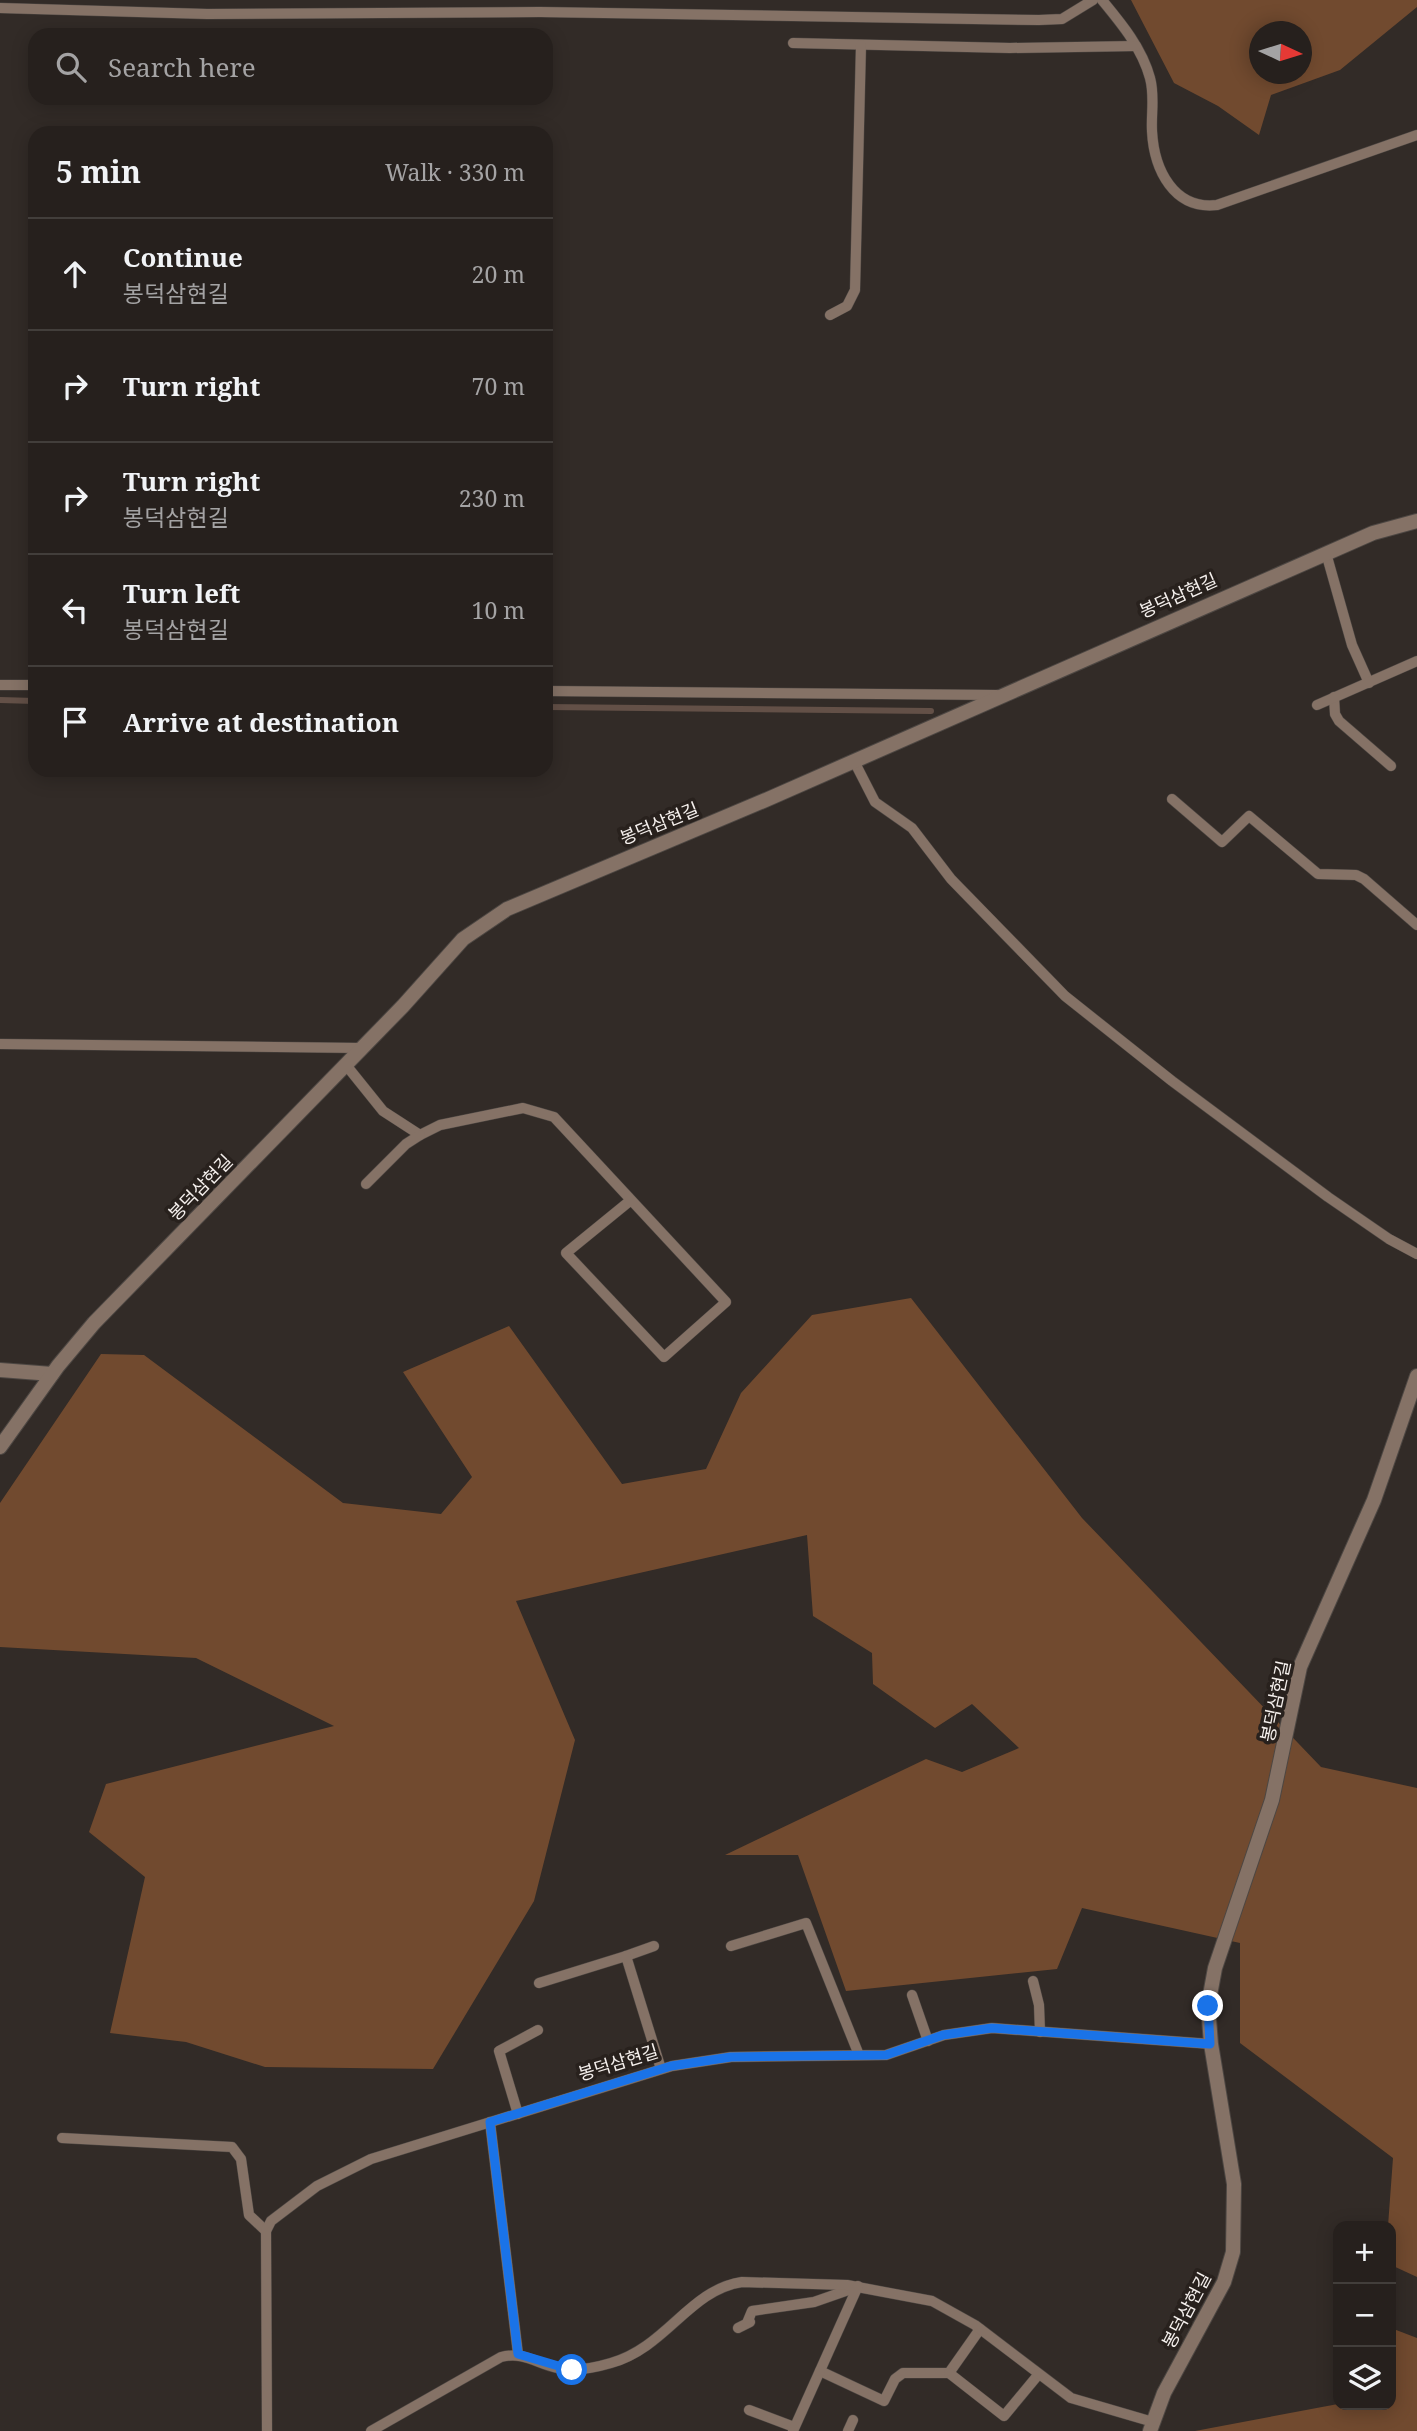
<!DOCTYPE html>
<html lang="en">
<head>
<meta charset="utf-8">
<style>
  :root { --surface:#26201d; --page:#2e2826; --text:#f1f3f6; --muted:#a4a3a4; --line:#423e3b }
  body { margin:0; font-family:"Noto Serif","Noto Sans KR",serif; background:var(--page); color:var(--text) }
  .controls { position:absolute; right:21px; bottom:21px; display:grid; overflow:hidden; border-radius:14px; box-shadow:0 4px 18px #0003 }
  .controls button { width:63px; height:63px; display:grid; place-items:center; padding:0; border:0; border-bottom:2px solid var(--line); background:var(--surface); color:var(--text); font:35px sans-serif }
  .compass { position:absolute; left:1249px; top:21px; width:63px; height:63px; border-radius:50%; background:var(--surface); box-shadow:0 4px 18px #0003; rotate:94deg }
  .stop { position:absolute; width:21px; height:21px; margin:-16px; border:5px solid #1a73e8; border-radius:50%; background:#fff }
  .stop.end { background:#1a73e8; border-color:#fff; box-shadow:0 2px 7px #0008 }
  .list { margin:0; padding:0; list-style:none }
  h2 { display:flex; justify-content:space-between; align-items:center; height:91px; margin:0; padding:0 28px; font-size:30px }
  h2 small { font-size:23px; font-weight:400; color:var(--muted) }
  .list li { display:grid; grid-template-columns:46px 1fr auto; gap:21px; align-items:center; box-sizing:border-box; height:112px; padding:0 28px; border-top:2px solid var(--line) }
  .list b { display:block; font-size:26px; white-space:nowrap }
  .list p { margin:0; font-size:23px; white-space:nowrap; color:var(--muted) }
  .list em { font-size:23px; font-style:normal; color:var(--muted) }
  .icon { flex:none; width:38px; height:38px; fill:none; stroke:currentColor; stroke-width:2; stroke-linecap:round; stroke-linejoin:round }
  .map { position:relative; flex:none; width:1417px; height:2431px; overflow:hidden }
  .search { position:absolute; background:var(--surface); box-shadow:0 4px 18px #0003; left:28px; top:28px; width:525px; height:77px; display:flex; align-items:center; gap:18px; box-sizing:border-box; padding:0 24px; border-radius:21px; color:var(--muted); font-size:26px }
  .panel { position:absolute; background:var(--surface); box-shadow:0 4px 18px #0003; left:28px; top:126px; width:525px; height:651px; border-radius:21px }
  .map>svg:first-child { display:block }
  .forest { fill:#714a2f; fill-rule:evenodd }
  .lines { fill:none; stroke-linecap:round; stroke-linejoin:round }
  .stream { stroke:#635047; stroke-width:6 }
  .lane-casing { stroke:#4d4743; stroke-width:11 }
  .street-casing { stroke:#4d4743; stroke-width:16 }
  .lane { stroke:#857266; stroke-width:10 }
  .street { stroke:#857266; stroke-width:14 }
  .route { stroke:#1a73e8; stroke-width:9 }
  .labels { text-anchor:middle; dominant-baseline:central; stroke-width:7; stroke-linejoin:round; paint-order:stroke }
  .street-label { font-size:18px; fill:#f5f0ed; stroke:#28211d }
</style>
</head>
<body>
<div class="map">
<svg width="1417" height="2431" viewBox="0 0 1417 2431">
  <rect width="100%" height="100%" fill="#322b27"/>
  <g class="forest">
    <path d="M1131 0H1417V7L1340 70 1271 95 1259 135 1218 106 1174 83ZM1260 32H1302V74H1260Z"/>
    <polygon points="911,1298 1082,1518 1321,1767 1417,1788 1417,2277 1391,2265 1388,2226 1393,2158 1240,2043 1240,1943 1082,1908 1057,1969 846,1991 798,1855 725,1855 926,1759 962,1772 1019,1748 972,1704 935,1728 873,1684 872,1653 813,1616 807,1535 516,1601 575,1740 534,1901 433,2069 265,2067 186,2042 110,2033 145,1877 89,1832 106,1784 334,1726 196,1658 0,1647 0,1503 101,1354 144,1355 343,1503 441,1514 472,1477 403,1372 509,1326 622,1484 706,1469 741,1393 812,1315"/>
    <polygon points="1391,2328 1417,2338 1417,2431 1195,2431 1338,2404 1391,2405"/>
  </g>
  <g class="lines">
    <g class="stream">
      <polyline points="0,700 35,701"/>
      <polyline points="546,707 931,711"/>
    </g>
    <g class="lane-casing">
      <g id="lane">
        <path d="M1102 0C1121 23 1142 48 1150 78 1155 96 1151 113 1152 131 1154 170 1174 210 1217 205L1417 135"/>
        <polyline points="0,8 207,14 540,12 1039,20 1062,19 1093,0"/>
        <polyline points="793,43 1010,48 1136,46"/>
        <polyline points="830,315 847,306 855,290 861,45"/>
        <polyline points="1326,553 1352,645 1369,683"/>
        <polyline points="0,685 35,685"/>
        <polyline points="546,691 997,695"/>
        <polyline points="1334,697 1335,714 1339,721 1391,766"/>
        <polyline points="1317,705 1417,661"/>
        <polyline points="854,761 875,802 912,828 951,879 1065,996 1172,1081 1328,1197 1389,1239 1417,1254"/>
        <polyline points="1172,799 1222,842 1249,816 1318,874 1356,875 1364,879 1417,925"/>
        <polyline points="0,1044 362,1048"/>
        <polyline points="346,1065 383,1111 420,1135 440,1125 523,1108 554,1117 726,1302 664,1357 566,1253 631,1200"/>
        <polyline points="366,1184 406,1144 420,1135"/>
        <polyline points="731,1946 806,1923 859,2055"/>
        <polyline points="626,1956 654,1946"/>
        <polyline points="1033,1981 1039,2005 1040,2032"/>
        <polyline points="539,1983 626,1956 661,2069"/>
        <polyline points="912,1995 928,2041"/>
        <polyline points="518,2114 499,2051 538,2030"/>
        <polyline points="490,2122 518,2354"/>
        <polyline points="62,2138 232,2147 241,2159 249,2215 266,2231"/>
        <polyline points="738,2328 750,2322 747,2323 752,2311 814,2302 857,2287"/>
        <polyline points="820,2371 884,2401 895,2379 903,2373 949,2373 980,2329"/>
        <polyline points="949,2373 1004,2416 1038,2375"/>
        <polyline points="749,2410 794,2427"/>
        <polyline points="267,2431 266,2231 271,2221 317,2186 371,2159 672,2066 731,2057 886,2055 944,2035 992,2028 1211,2044"/>
        <path d="M371 2431 501 2357C524 2351 537 2364 558 2368 575 2372 594 2368 611 2363 667 2347 689 2290 742 2282L847 2285 932 2301 975 2325 1071 2398 1153 2422"/>
        <polyline points="793,2431 858,2286"/>
        <polyline points="848,2431 853,2420"/>
      </g>
    </g>
    <g class="street-casing">
      <g id="street">
        <polyline points="0,1370 52,1374"/>
        <polyline points="0,1447 58,1366 94,1323 403,1006 463,939 507,909 768,799 1373,533 1417,521"/>
        <polyline points="1150,2431 1164,2393 1224,2282 1233,2252 1234,2184 1211,2044 1208,2006 1215,1968 1272,1800 1300,1667 1374,1500 1417,1376"/>
      </g>
    </g>
    <use href="#lane" class="lane"/>
    <use href="#street" class="street"/>
  </g>
  <g class="lines">
    <polyline class="route" points="572,2370 518,2354 490,2122 671,2066 731,2057 886,2055 943,2035 992,2028 1210,2044 1208,2006"/>
  </g>
  <g class="labels">
    <g class="street-label">
      <text transform="translate(1178 595) rotate(-24)">봉덕삼현길</text>
      <text transform="translate(659 823) rotate(-22)">봉덕삼현길</text>
      <text transform="translate(200 1187) rotate(-46)">봉덕삼현길</text>
      <text transform="translate(1275 1701) rotate(-78)">봉덕삼현길</text>
      <text transform="translate(618 2062) rotate(-17)">봉덕삼현길</text>
      <text transform="translate(1186 2310) rotate(-62)">봉덕삼현길</text>
    </g>
  </g>
</svg>
<div class="controls">
<button>+</button>
<button>−</button>
<button><svg class="icon" aria-label="layers" viewBox="0 0 24 24"><path d="M12 4l9 5-9 5-9-5zM3 14l9 5 9-5"/></svg></button>
</div>
<svg class="compass" viewBox="-18 -18 36 36"><path d="M0-13l5 13h-10z" fill="#e53935"/><path d="M0 13l5-13h-10z" fill="#a4a3a4"/></svg>
<div class="stop" style="left:572px;top:2370px"></div>
<div class="stop end" style="left:1208px;top:2006px"></div>
<div class="search"><svg class="icon" aria-label="search" viewBox="0 0 24 24"><circle cx="10" cy="10" r="6"/><path d="M15 15l6 6"/></svg>Search here</div>
<section class="panel">
<h2>5 min<small>Walk · 330 m</small></h2>
<ul class="list">
<li><svg class="icon" aria-label="ahead" viewBox="0 0 24 24"><path d="M12 20V5M6 11l6-6 6 6"/></svg><div><b>Continue</b><p>봉덕삼현길</p></div><em>20 m</em></li>
<li><svg class="icon" aria-label="right" viewBox="0 0 24 24"><path d="M7 20v-9h11M14 6l5 5-5 5"/></svg><div><b>Turn right</b></div><em>70 m</em></li>
<li><svg class="icon" aria-label="right" viewBox="0 0 24 24"><path d="M7 20v-9h11M14 6l5 5-5 5"/></svg><div><b>Turn right</b><p>봉덕삼현길</p></div><em>230 m</em></li>
<li><svg class="icon" aria-label="left" viewBox="0 0 24 24"><path d="M17 20v-9H6M10 6l-5 5 5 5"/></svg><div><b>Turn left</b><p>봉덕삼현길</p></div><em>10 m</em></li>
<li><svg class="icon" aria-label="arrive" viewBox="0 0 24 24"><path d="M6 21V4h12l-3 4 3 4H6"/></svg><div><b>Arrive at destination</b></div></li>
</ul>
</section>
</div>
</body>
</html>
